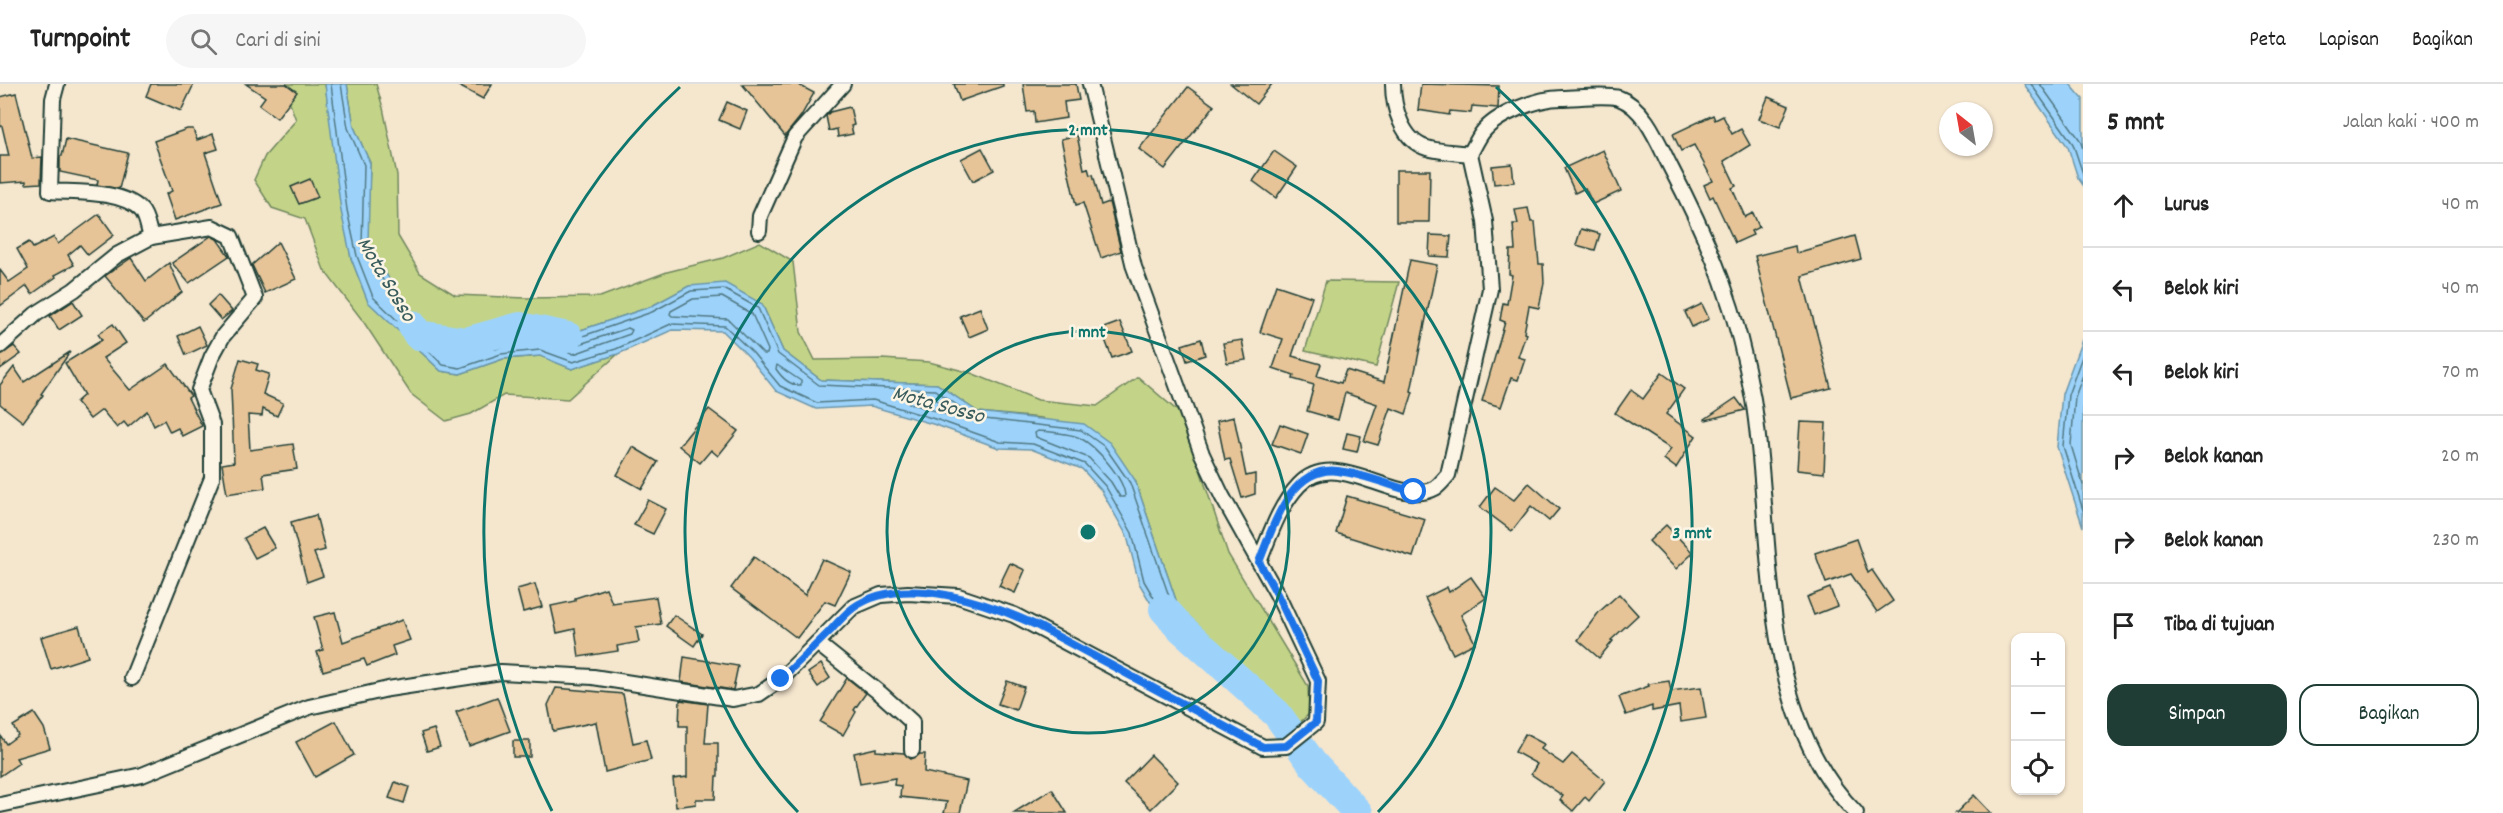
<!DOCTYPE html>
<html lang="id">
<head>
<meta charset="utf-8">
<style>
  :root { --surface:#fff; --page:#f6f6f6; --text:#222; --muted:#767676; --line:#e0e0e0; --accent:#1f3d34 }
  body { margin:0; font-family:Dekko,sans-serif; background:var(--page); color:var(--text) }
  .controls { position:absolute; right:18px; bottom:18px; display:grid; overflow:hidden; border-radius:12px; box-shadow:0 2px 4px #0004 }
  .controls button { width:54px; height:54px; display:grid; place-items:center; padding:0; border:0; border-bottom:2px solid var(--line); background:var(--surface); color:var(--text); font:30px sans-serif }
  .compass { position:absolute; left:1939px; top:18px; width:54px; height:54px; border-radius:50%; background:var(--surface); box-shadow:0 2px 4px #0004; rotate:329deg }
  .stop { position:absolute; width:18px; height:18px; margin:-14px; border:4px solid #1a73e8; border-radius:50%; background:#fff }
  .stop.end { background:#1a73e8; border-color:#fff; box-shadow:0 2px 6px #0008 }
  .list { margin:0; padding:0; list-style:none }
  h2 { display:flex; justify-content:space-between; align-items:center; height:78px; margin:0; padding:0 24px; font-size:26px }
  h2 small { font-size:20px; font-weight:400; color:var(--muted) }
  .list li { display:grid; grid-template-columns:39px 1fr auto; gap:18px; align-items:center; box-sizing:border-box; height:84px; padding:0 24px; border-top:2px solid var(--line) }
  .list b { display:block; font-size:22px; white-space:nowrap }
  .list em { font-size:20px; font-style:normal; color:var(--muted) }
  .actions { display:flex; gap:12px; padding:18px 24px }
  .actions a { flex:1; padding:14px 0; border:2px solid var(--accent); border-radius:18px; text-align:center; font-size:21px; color:var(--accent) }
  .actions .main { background:var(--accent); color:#fff }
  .icon { flex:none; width:33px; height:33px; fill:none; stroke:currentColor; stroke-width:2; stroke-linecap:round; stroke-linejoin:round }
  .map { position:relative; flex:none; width:2083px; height:729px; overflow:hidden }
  header { display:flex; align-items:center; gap:36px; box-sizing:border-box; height:84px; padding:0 30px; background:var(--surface); border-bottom:2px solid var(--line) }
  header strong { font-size:28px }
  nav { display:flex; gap:33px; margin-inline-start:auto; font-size:21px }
  .search { width:420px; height:54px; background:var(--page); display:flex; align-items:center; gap:15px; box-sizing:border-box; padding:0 21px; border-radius:33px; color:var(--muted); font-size:22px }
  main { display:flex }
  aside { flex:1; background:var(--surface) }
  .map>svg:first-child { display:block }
  .green { fill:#c3d488; stroke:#71885e; stroke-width:1.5 }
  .water { fill:#9dd3fb; stroke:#6b97ab; stroke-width:1.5 }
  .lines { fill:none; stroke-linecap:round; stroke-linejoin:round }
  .shore { stroke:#517984; stroke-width:1.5 }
  .river { stroke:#9dd3fb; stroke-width:30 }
  .building { fill:#e6c498; stroke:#1f3d34; stroke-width:1.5 }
  .minor-casing { stroke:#1f3d34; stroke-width:18 }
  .minor { stroke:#fcf5e5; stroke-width:14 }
  .route { stroke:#1a73e8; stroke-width:8 }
  .ring { fill:none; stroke:#0f766e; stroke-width:3 }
  .labels { text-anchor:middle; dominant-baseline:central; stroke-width:5; stroke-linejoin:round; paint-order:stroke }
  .water-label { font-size:22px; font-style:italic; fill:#385b5c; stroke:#fcf5e5 }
  .centre { fill:#0f766e; stroke:#fcf5e5; stroke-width:3 }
  .ring-label { font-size:18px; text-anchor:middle; font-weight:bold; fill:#0f766e; stroke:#fcf5e5; stroke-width:5; stroke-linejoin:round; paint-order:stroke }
</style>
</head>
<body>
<header>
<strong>Turnpoint</strong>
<div class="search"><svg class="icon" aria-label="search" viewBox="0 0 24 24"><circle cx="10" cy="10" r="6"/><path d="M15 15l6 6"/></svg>Cari di sini</div>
<nav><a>Peta</a><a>Lapisan</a><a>Bagikan</a></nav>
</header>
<main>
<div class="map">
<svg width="2083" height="729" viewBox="0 0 2083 729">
  <rect width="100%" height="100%" fill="#f5e6ce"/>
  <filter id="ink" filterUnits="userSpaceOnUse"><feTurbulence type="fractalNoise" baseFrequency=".0167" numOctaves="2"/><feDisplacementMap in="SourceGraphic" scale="12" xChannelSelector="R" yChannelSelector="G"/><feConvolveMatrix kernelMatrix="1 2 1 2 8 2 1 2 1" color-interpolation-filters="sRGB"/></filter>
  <g filter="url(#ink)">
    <g class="green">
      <polygon points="283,0 325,0 351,174 368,217 441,287 460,290 503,275 541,272 572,285 618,270 568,315 504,311 471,330 446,337 411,310 363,237 324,186 305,135 272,124 254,96 265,72 296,36"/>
      <polygon points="347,0 376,0 383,24 397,91 398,152 420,189 455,211 526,214 600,213 667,188 723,174 760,158 793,178 801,248 815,276 882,275 929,278 971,289 1038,316 1097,322 1138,293 1182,331 1228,470 1308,602 1309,630 1296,642 1253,591 1178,522 1135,396 1042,334 978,328 937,300 821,296 783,267 762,220 689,202 650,223 578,247 540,239 495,259 458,263 411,232 367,159 370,79 354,43"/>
      <polygon points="1326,197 1399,198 1376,283 1305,267"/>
    </g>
    <g class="water">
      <polygon points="325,0 347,0 354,43 370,79 368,159 411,232 458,263 495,259 540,239 578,247 650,223 689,202 725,199 762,220 783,267 821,296 937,300 978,328 1084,340 1110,359 1135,396 1178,522 1201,575 1167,547 1139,499 1127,452 1101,406 1082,385 1031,365 999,364 936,341 871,322 816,325 776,307 749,273 723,247 672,246 618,270 572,285 540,272 503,275 460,290 441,287 368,218 351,174 341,127"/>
      <polygon points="2024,0 2070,0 2083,15 2083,101 2078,94 2068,63"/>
      <polygon points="2083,253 2083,443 2057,363 2062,310"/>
    </g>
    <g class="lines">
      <g class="shore">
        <polyline points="331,0 347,126 357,172 373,213 443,281 460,284 501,270 540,266 573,278 616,265 671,240 725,242 753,269 780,302 817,319 873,316 938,336 1000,358 1033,360 1085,380 1106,403 1132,449 1144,497 1171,543 1177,548 1181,547 1130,399 1105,363 1081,346 976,334 935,306 819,301 778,270 758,224 724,205 691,207 652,228 580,253 541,245 496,265 454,268 406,235 362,161 364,81 348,44 341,0"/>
        <polyline points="2031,0 2073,60 2083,90"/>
        <polyline points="2040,0 2080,56 2083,65"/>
        <polygon points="722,213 752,230 768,266 767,270 763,270 728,235 672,232 670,230 671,227 693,215"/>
        <polygon points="628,244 632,246 630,250 574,270 548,259 551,255 580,260"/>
        <polyline points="2083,270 2068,311 2063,362 2083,426"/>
        <path d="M777 281 801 297V301C790 302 782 294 776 285Z"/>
        <polyline points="2083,291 2075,313 2071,361 2083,401"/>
        <polygon points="910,313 933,314 951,326 951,329 948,331 909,319 907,316"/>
        <path d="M1038 347C1050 348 1069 349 1080 354 1096 362 1125 395 1125 413H1120L1111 398 1089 374 1036 353 1035 349Z"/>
      </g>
      <g class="river">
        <polyline points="412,241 418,251 466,258 520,243 568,253"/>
        <polyline points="1164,525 1181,544 1277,630 1312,679 1358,729"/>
      </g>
    </g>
    <g class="building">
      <polygon points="151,0 194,0 181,27 146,12"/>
      <polygon points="246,0 286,0 297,8 277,34 259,21 265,13"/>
      <polygon points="455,0 492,0 483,15"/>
      <polygon points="742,0 797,0 814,9 801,32 785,52"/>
      <polygon points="954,0 1003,0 1003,2 960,17"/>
      <polygon points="1023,0 1076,0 1079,16 1064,18 1066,34 1035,39 1034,27 1027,28"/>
      <polygon points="1231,0 1272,0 1256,20"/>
      <polygon points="1421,0 1499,2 1498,24 1472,22 1471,29 1450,27 1449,31 1418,26"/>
      <polygon points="1188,3 1214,22 1165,85 1139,65"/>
      <polygon points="16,9 32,74 42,73 41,99 26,100 26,97 0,99 0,72 9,72 2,42 0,42 0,13"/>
      <polygon points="1768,13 1789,22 1780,43 1759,35"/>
      <polygon points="727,18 747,27 740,45 719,36"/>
      <polygon points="850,23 854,41 851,42 853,50 838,53 837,45 829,47 826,32 830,28"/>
      <polygon points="1713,31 1715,36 1723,32 1732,50 1741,45 1750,61 1724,77 1736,102 1732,104 1745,133 1753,129 1759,143 1751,147 1753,151 1735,159 1713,112 1710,114 1704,101 1713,97 1694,61 1681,67 1673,50"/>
      <polygon points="187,45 193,45 197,56 213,50 218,65 205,69 222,119 175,136 166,110 172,107 154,57"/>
      <polygon points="1077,51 1084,85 1088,84 1090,91 1093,90 1101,121 1109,118 1121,167 1101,174 1083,119 1076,121 1061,55"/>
      <polygon points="66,55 128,69 119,105 97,101 98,96 60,88 60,72 62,72"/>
      <polygon points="982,64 994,86 973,97 961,75"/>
      <polygon points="1603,66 1621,107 1593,120 1585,104 1575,109 1564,84"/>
      <polygon points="1274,67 1297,83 1276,114 1253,97"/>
      <polygon points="1512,80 1514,98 1494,100 1492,82"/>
      <polygon points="1396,86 1430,86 1429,138 1396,138"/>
      <polygon points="310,95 318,113 299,120 291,103"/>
      <polygon points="1528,124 1531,138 1535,138 1539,180 1543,180 1544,199 1539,224 1529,222 1524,249 1526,250 1518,273 1525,275 1518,296 1511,294 1501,323 1482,317 1505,238 1500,236 1503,219 1507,220 1512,191 1509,190 1510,166 1515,166 1513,140 1518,140 1515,126"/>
      <polygon points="99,130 114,151 88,171 80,161 68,171 74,181 55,191 56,193 32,210 27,202 0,222 0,186 9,198 28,185 17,165 29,158 33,164 54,153 58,160"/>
      <polygon points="1581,145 1600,150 1595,166 1576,161"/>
      <polygon points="1430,151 1451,152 1449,173 1429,172"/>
      <polygon points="211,152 217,155 229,172 189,199 172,179"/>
      <polygon points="1855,152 1861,175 1802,192 1831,304 1791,314 1755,172 1795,162 1796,169"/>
      <polygon points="278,158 296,195 265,209 252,181"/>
      <polygon points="131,174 146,197 169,179 182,208 144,239 105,192"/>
      <polygon points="1410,176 1437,181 1411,307 1413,308 1406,330 1391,324 1378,361 1364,357 1377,320 1345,309 1338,336 1307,327 1314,301 1293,295 1294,291 1273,284 1283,255 1260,248 1276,201 1312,213 1292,272 1321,280 1317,292 1341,299 1346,286 1384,298"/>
      <polygon points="218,211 232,227 221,236 208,221"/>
      <polygon points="73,217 82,231 59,246 50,232"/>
      <polygon points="1702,220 1709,235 1692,243 1685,228"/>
      <polygon points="980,224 988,245 969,253 960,232"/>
      <polygon points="1120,238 1132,267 1112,274 1101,245"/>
      <polygon points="113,240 126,259 103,274 130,306 168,280 191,312 188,314 202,342 182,352 178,344 170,348 164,336 154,342 147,327 128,343 124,338 117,344 102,326 90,335 76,318 84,311 65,279 102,256 98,250"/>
      <polygon points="198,242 207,261 186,271 178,252"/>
      <polygon points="1201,255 1205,271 1187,277 1182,261"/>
      <polygon points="1242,256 1246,276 1227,279 1223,259"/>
      <polygon points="14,262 21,270 0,285 0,271"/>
      <polygon points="70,268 41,310 43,311 23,338 0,320 0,301 14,283 24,298"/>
      <polygon points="240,275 258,280 256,286 269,290 263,310 283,319 277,332 263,325 262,332 248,331 250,366 293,360 297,385 263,390 265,404 227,410 222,380 234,378 231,305"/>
      <polygon points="1662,289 1684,305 1666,330 1696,352 1676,384 1664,375 1671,365 1615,329 1631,306 1643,315"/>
      <polygon points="1736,314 1745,326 1706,336 1705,335"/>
      <polygon points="709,325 738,347 718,372 711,366 700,379 679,362"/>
      <polygon points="1234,333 1246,392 1255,390 1255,410 1242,414 1230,375 1225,376 1217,337"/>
      <polygon points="1800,338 1826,339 1824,389 1797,386"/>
      <polygon points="1280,340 1308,350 1301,370 1272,360"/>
      <polygon points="1347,349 1361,352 1357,368 1343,365"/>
      <polygon points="633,363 658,378 642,405 617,391"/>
      <polygon points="1529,399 1559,425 1549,437 1531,422 1512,447 1480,423 1495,403 1514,416"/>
      <polygon points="1347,412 1425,435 1413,473 1336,449"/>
      <polygon points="648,416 666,425 653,450 634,441"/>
      <polygon points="316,431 325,466 314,469 323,492 307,498 291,438"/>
      <polygon points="1666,441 1693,469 1676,485 1649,457"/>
      <polygon points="263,444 275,464 255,474 244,454"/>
      <polygon points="1856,455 1868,489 1872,486 1893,517 1877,528 1851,490 1826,499 1815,469"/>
      <polygon points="754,473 805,511 822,475 851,488 835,521 825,517 797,554 731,504"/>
      <polygon points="1010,479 1025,486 1015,509 999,502"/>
      <polygon points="1471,493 1486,514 1461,531 1475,559 1453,570 1425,514 1447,503 1449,508"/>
      <polygon points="535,500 542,523 523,528 517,505"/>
      <polygon points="606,504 612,519 656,513 661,540 636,543 639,558 617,562 618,567 579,573 575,545 557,549 551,522 575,517 575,514"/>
      <polygon points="1830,504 1837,522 1814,531 1807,513"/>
      <polygon points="1619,510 1638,531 1611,556 1613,557 1599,574 1578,556 1599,528"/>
      <polygon points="335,528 343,558 402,536 410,556 392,562 395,571 367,582 364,575 323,587 317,568 323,566 314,533"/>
      <polygon points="674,531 702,550 694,562 666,542"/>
      <polygon points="79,542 88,573 51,585 41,553"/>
      <polygon points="684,573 738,582 733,606 681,598"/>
      <polygon points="821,580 830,594 818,603 808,589"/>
      <polygon points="847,594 866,609 854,626 856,628 843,651 820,638"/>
      <polygon points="1007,597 1024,603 1016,626 998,620"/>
      <polygon points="1669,597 1671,607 1701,603 1706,634 1681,638 1679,622 1652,627 1652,622 1626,631 1619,613 1649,602 1648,600"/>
      <polygon points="556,604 623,610 633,659 646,656 651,676 605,688 596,638 553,647 548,621"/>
      <polygon points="497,613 510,647 469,662 456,628"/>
      <polygon points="680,616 708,620 705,659 718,659 718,692 716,692 715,715 696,715 696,720 676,723 673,695 687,693 687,642 679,642"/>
      <polygon points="34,629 44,644 50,664 16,674 19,679 0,692 0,651 6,660 18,651 13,642"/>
      <polygon points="336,637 354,671 315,693 296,658"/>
      <polygon points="434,645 440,663 427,667 421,649"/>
      <polygon points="1525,650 1544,660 1541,665 1563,680 1572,670 1605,697 1589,717 1585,713 1573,727 1560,716 1563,712 1531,690 1537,680 1515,668"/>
      <rect x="513" y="657" width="17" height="16"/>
      <polygon points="876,664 876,667 904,669 911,675 920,670 925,670 924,688 967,697 960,729 944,729 947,718 900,713 901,702 894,701 895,694 860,700 854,669"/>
      <polygon points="1151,671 1178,698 1151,725 1124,699"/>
      <polygon points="395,698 409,703 404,719 389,714"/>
      <polygon points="1052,705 1067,729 1013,729"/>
      <polygon points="1974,711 1991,729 1956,729"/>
    </g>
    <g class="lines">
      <g class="minor-casing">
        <g id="minor">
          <path d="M57 0 53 15 50 107C76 109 122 106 141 126 147 132 148 145 151 153L212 143 231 152 255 214 223 252 212 272 199 306 212 341V394L132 594"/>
          <path d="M1470 70C1474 63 1477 56 1482 49 1496 30 1538 14 1562 14 1576 14 1606 10 1619 14 1646 24 1659 61 1671 84 1712 162 1738 229 1753 315 1775 447 1754 626 1856 729"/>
          <polyline points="759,147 760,132 795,53 843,0"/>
          <polyline points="0,262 36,230 74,206 117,171 151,153"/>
          <path d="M1259 478C1270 451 1279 422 1299 401 1337 361 1398 425 1435 404 1440 401 1444 395 1448 391L1490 205 1485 137 1470 70C1456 68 1440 68 1427 64 1402 57 1393 23 1393 0"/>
          <polyline points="817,559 881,610 912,638 912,666"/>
          <polyline points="0,721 142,691 309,623 388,605 501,588 593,593 733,615 759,610 781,595 853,523 881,511 908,509 958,512 1014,531 1263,663 1286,662 1316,638 1318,597 1277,510 1222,412 1202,370 1134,183 1090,0"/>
        </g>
      </g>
      <use href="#minor" class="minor"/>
    </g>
  </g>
  <g class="lines" filter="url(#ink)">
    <path class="route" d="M781 595C797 579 814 563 830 547 837 539 845 530 853 524 903 488 989 519 1038 542L1263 663 1286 662 1316 638 1318 597 1277 510 1259 478C1273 444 1290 381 1338 387 1363 390 1389 401 1414 408"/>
  </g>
  <g class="ring">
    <circle cx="1088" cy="448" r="201"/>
    <path d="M798 728A403 403 0 1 1 1378 728"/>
    <path d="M552 727A604 604 0 0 1 680 3M1496 3A604 604 0 0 1 1624 727"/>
  </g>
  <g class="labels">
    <g class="water-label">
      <text transform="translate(385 196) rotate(59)">Mota Sosso</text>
      <text transform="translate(938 322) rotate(15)">Mota Sosso</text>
    </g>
  </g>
  <circle cx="1088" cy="448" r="9" class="centre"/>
  <g class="ring-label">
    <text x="1088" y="51">2 mnt</text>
    <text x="1088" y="253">1 mnt</text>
    <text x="1692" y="454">3 mnt</text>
  </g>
</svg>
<div class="controls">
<button>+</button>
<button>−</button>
<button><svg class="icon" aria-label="locate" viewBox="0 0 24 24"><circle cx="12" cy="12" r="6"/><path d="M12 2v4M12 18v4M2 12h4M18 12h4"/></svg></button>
</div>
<svg class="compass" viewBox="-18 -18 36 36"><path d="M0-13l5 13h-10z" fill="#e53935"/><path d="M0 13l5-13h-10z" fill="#767676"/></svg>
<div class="stop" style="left:1414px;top:408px"></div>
<div class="stop end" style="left:781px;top:595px"></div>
</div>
<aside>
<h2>5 mnt<small>Jalan kaki · 400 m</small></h2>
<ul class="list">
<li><svg class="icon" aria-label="ahead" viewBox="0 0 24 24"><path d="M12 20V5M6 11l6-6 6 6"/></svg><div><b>Lurus</b></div><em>40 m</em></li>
<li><svg class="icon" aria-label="left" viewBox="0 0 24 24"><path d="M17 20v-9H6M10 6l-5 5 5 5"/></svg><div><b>Belok kiri</b></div><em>40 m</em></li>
<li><svg class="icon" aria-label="left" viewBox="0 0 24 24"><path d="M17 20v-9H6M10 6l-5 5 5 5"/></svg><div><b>Belok kiri</b></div><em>70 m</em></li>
<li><svg class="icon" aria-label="right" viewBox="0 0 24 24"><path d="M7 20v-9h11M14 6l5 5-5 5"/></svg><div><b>Belok kanan</b></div><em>20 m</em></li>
<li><svg class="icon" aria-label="right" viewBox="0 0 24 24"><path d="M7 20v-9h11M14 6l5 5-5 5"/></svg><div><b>Belok kanan</b></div><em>230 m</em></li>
<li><svg class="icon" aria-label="arrive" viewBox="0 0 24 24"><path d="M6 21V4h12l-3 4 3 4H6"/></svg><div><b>Tiba di tujuan</b></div></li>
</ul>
<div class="actions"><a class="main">Simpan</a><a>Bagikan</a></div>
</aside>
</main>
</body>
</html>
